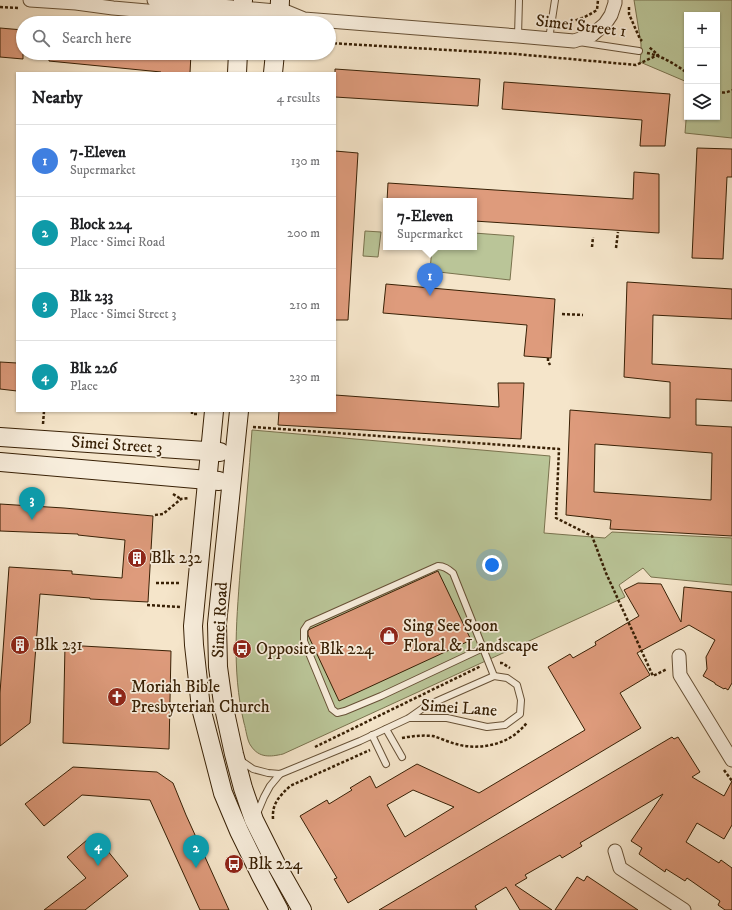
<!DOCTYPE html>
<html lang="en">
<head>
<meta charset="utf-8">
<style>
  :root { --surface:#fff; --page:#f6f6f6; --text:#202124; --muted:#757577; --line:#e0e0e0; --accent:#ea580c }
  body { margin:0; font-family:"IM FELL DW Pica",serif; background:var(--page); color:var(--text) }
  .controls { position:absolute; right:12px; top:12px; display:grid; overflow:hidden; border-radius:0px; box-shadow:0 1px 3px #0004 }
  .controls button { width:36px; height:36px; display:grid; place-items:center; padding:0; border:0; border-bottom:1px solid var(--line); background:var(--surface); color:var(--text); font:20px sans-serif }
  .you { position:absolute; left:492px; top:565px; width:14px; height:14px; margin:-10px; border:3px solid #fff; border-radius:50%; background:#1a73e8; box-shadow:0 0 0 6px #1a73e833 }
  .badge { display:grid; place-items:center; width:26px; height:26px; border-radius:50%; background:var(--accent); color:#fff; font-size:13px; font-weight:700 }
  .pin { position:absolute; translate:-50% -33px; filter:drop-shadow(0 1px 2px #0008) }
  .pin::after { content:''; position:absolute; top:21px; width:14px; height:12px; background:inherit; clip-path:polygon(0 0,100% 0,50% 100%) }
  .popup { position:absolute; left:383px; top:198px; width:94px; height:52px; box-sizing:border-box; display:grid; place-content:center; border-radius:0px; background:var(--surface); filter:drop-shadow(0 1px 3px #0005); font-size:13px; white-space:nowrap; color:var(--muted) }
  .popup b { font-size:15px; color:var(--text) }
  .popup::after { content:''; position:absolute; left:50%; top:100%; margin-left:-8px; border:8px solid transparent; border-top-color:var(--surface) }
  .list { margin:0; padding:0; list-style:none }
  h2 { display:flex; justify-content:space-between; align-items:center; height:52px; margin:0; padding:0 16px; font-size:17px }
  h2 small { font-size:13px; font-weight:400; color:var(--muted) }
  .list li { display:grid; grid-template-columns:26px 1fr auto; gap:12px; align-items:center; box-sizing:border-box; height:72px; padding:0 16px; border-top:1px solid var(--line) }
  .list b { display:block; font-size:15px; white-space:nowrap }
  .list p { margin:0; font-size:13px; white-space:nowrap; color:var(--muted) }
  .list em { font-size:13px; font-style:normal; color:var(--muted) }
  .icon { flex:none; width:22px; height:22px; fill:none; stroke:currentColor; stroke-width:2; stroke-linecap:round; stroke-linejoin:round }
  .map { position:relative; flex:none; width:732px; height:910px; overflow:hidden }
  .search { position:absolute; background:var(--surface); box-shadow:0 1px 3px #0004; left:16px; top:16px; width:320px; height:44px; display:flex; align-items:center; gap:10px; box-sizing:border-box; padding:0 14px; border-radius:22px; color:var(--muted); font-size:15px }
  .panel { position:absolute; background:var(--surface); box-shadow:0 1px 3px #0004; left:16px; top:72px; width:320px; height:340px; border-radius:0px }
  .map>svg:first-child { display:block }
  .green { fill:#bac598; stroke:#79724e }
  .building { fill:#de9b7c; stroke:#382005; fill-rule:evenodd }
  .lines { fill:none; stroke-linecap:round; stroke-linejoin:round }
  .lane-casing { stroke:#675136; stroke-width:8 }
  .street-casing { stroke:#675136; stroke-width:15 }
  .secondary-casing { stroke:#382005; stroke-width:20 }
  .path { stroke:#382005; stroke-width:2.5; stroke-dasharray:3 2; stroke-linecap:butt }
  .lane { stroke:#f8eedd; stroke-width:6 }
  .street { stroke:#f8eedd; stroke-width:13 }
  .secondary { stroke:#f8eedd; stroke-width:18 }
  .labels { text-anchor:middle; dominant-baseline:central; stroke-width:3.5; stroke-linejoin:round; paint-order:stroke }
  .street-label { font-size:17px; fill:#382005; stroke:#f8eedd }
  .poi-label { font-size:17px; fill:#382005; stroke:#f8eedd; text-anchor:start }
</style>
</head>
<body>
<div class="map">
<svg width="732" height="910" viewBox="0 0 732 910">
  <rect width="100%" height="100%" fill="#f5e5ca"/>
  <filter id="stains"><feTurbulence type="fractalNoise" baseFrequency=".005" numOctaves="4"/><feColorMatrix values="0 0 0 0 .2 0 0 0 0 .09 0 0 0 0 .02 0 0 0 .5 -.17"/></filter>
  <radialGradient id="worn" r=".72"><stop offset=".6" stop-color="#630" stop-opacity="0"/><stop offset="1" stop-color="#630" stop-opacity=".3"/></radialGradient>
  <g class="green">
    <polygon points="634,0 732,0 732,138 685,133 687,108 687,117 717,117 717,15 687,15 687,82 640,62 641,52 641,44"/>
    <polygon points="365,231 381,232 378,257 363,256"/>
    <polygon points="474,233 514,236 510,280 430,271 432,247 474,247"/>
    <path d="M252 430 550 456 544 533 605 538 612 532 732 538V585L651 577 643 568 619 585 625 597 283 754C270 757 259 758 251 746 247 741 246 729 244 723 231 668 237 616 241 560 245 517 249 473 252 430Z"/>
  </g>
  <g class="building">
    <polygon points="0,28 23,30 23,59 0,57"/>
    <polygon points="49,53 191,53 190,73 161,73 161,72 49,61"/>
    <polygon points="335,69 480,79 478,106 335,97"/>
    <polygon points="504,82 670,94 665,146 640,146 642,120 502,109"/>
    <polygon points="697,148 732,149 732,177 727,177 723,259 692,258"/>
    <polygon points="335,151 358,153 348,320 335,320"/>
    <polygon points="634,172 659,174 659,233 474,221 474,201 387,201 388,183 633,199"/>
    <path d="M627 282 732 289V319L653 315 652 364 732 369V401L696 399V425L732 427V536L610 529 611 520 566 515 570 410 670 418V382L624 377ZM595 444 712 453 711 500 594 492Z"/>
    <polygon points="386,284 555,299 551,358 524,356 527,325 383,313"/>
    <polygon points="0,362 17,363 17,391 0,389"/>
    <polygon points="498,383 524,383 521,439 278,425 279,411 335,411 335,395 499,407"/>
    <polygon points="0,504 64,508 153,516 148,602 90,599 90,598 40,594 30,723 0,746 0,693 9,567 72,571 72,574 122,578 125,540 78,535 78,534 0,531"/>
    <polygon points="438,571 471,640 339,701 308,635 308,631 310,629"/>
    <path d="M638 583 661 584 681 622 684 587 732 592V683L728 690 725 688 724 689 715 684V683L703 676 707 669 706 657 715 640 689 625 637 653 650 675 620 693 641 728 348 903 334 879 337 878 300 816 327 800 329 804 352 790 350 788 370 776 376 788 417 764 479 793 585 730 548 667 570 654 573 658 596 645 595 642 639 616 624 590ZM413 790 454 807 405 837 387 805Z"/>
    <polygon points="65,645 171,651 169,749 63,743"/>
    <polygon points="672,737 674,739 678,737 700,772 692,777 724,796 732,781 732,825 724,839 697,823 686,842 719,863 721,860 732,868 732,910 725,910 718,905 720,901 687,878 685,881 666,869 665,872 639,854 642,848 631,841 663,794 580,843 582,846 562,858 560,855 525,875 527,878 515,885 552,910 520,910 506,887 475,906 477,910 379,910"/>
    <polygon points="73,767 157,772 173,783 186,815 229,910 200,910 150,800 82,795 44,826 25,804"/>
    <polygon points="94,834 128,876 85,910 44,910 86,878 67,857"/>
    <polygon points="587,876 638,910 555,910 577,877 584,881"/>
  </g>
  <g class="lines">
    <g class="lane-casing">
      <g id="lane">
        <polyline points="518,36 519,0"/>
        <polyline points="549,39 555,0"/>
        <polyline points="579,42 639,51"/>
        <path d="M483 648 381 696 345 711 337 713 332 709 304 641V630L308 624 438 566C444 566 448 569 453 573L494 676"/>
        <polyline points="386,729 402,757"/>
        <polyline points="372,735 386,764"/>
        <polyline points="240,760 253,769 268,773 280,774 360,741 409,718 426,706 494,676 507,678 517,685 521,700 520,714 505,725 487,727 447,718 409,718"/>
        <polyline points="256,816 264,797 270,786 280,774"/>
      </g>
    </g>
    <g class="street-casing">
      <g id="street">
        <polyline points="30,0 76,3 113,8 283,23"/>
        <polyline points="154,0 287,12 304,19 518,36 574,41 592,35 605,24 611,15 615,3 615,0"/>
        <polyline points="679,656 680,675 732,760"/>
        <polyline points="615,851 620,868 684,910"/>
      </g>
    </g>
    <g class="secondary-casing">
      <g id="secondary">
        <polyline points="241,23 243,0"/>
        <polyline points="279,23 280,0"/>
        <polyline points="237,73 238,53"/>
        <polyline points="273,73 275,53"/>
        <polyline points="214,411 193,626 194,645 201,708 223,793 239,831 261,876 279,910"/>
        <polyline points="239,411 217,624 218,667 223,703 234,754 243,788 254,820 277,866 302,910"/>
        <polyline points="0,437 220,452"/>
        <polyline points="0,462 219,481"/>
      </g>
    </g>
    <g class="path">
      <polyline points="0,7 19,8"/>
      <polyline points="629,7 629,14 640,39 642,41"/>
      <polyline points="75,23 75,16"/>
      <path d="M561 24C575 21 585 18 597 10L598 0"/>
      <polyline points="329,43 516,54 636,65 658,55 649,47"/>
      <path d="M647 53C662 56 675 64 687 73"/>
      <path d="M717 92C722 93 727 93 732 90"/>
      <polyline points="592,247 593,237"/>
      <polyline points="616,248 618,232"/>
      <polyline points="562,314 583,315"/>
      <polyline points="548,358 548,361 550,365"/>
      <polyline points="192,411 192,414 199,414"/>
      <polyline points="43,424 44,411"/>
      <polyline points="253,427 559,449 556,518 592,536 606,573 653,676 667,669"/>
      <polyline points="173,494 181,499"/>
      <polyline points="155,515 163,514 181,499 189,498"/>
      <polyline points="156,583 181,583"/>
      <polyline points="147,605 180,607"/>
      <polyline points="500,663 502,663 510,668"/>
      <path d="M402 738C412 736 422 735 433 736 440 738 448 742 456 744 476 750 503 746 519 731 522 728 525 726 527 722"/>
      <polyline points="315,747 481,666"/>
      <polyline points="724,770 732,781"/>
      <path d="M273 819C272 803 279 797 290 786L370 750"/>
    </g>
    <use href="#lane" class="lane"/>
    <use href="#street" class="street"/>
    <use href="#secondary" class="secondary"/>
  </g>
  <defs>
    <g id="building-disc" transform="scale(1)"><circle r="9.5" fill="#8f2418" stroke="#f8eedd"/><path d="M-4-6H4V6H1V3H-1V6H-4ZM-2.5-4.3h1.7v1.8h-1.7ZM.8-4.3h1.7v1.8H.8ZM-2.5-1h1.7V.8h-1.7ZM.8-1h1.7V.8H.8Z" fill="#fff"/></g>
    <g id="shop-disc" transform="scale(1)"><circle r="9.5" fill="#8f2418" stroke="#f8eedd"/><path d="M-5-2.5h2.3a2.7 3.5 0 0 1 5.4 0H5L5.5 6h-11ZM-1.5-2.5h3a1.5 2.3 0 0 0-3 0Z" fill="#fff"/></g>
    <g id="bus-disc" transform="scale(1)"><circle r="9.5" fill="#8f2418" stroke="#f8eedd"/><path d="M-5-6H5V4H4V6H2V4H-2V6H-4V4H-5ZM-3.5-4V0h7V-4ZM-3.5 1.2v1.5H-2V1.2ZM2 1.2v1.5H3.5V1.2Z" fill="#fff"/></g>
    <g id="church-disc" transform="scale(1)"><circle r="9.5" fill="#8f2418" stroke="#f8eedd"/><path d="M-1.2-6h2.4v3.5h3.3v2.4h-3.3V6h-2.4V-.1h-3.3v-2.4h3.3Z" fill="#fff"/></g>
  </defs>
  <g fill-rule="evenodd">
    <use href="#building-disc" x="137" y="558"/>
    <use href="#shop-disc" x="389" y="636"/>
    <use href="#building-disc" x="20" y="645"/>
    <use href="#bus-disc" x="242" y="649"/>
    <use href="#church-disc" x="117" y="697"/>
    <use href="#bus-disc" x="234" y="864"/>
  </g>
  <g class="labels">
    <g class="street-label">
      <text transform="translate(581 26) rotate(7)">Simei Street 1</text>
      <text transform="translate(117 445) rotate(4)">Simei Street 3</text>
      <text transform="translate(220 620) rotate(-87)">Simei Road</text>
      <text transform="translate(459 708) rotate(4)">Simei Lane</text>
    </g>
    <g class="poi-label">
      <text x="151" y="558">Blk 232</text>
      <text x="403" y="626">Sing See Soon<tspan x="403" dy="20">Floral &amp; Landscape</tspan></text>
      <text x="34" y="645">Blk 231</text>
      <text x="256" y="649">Opposite Blk 224</text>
      <text x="131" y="687">Moriah Bible<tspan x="131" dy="20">Presbyterian Church</tspan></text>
      <text x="248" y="864">Blk 224</text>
    </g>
  </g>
  <rect width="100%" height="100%" filter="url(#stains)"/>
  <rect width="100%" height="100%" fill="url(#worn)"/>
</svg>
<div class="controls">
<button>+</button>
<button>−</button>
<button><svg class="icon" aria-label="layers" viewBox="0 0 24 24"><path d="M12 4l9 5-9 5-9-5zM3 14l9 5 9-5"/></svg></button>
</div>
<div class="you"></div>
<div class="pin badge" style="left:430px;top:296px;background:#3f7fe0">1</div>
<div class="popup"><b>7-Eleven</b>Supermarket</div>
<div class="pin badge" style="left:196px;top:868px;background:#0f9aa8">2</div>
<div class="pin badge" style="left:32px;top:520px;background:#0f9aa8">3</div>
<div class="pin badge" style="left:98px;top:866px;background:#0f9aa8">4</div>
<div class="search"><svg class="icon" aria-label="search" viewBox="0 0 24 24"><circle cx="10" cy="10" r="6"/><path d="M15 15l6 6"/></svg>Search here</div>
<section class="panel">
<h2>Nearby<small>4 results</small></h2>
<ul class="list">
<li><span class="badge" style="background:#3f7fe0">1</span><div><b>7-Eleven</b><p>Supermarket</p></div><em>130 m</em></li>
<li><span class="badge" style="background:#0f9aa8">2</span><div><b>Block 224</b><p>Place · Simei Road</p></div><em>200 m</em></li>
<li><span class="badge" style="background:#0f9aa8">3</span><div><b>Blk 233</b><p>Place · Simei Street 3</p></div><em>210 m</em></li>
<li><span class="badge" style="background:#0f9aa8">4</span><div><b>Blk 226</b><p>Place</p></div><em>230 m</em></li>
</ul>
</section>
</div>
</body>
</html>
